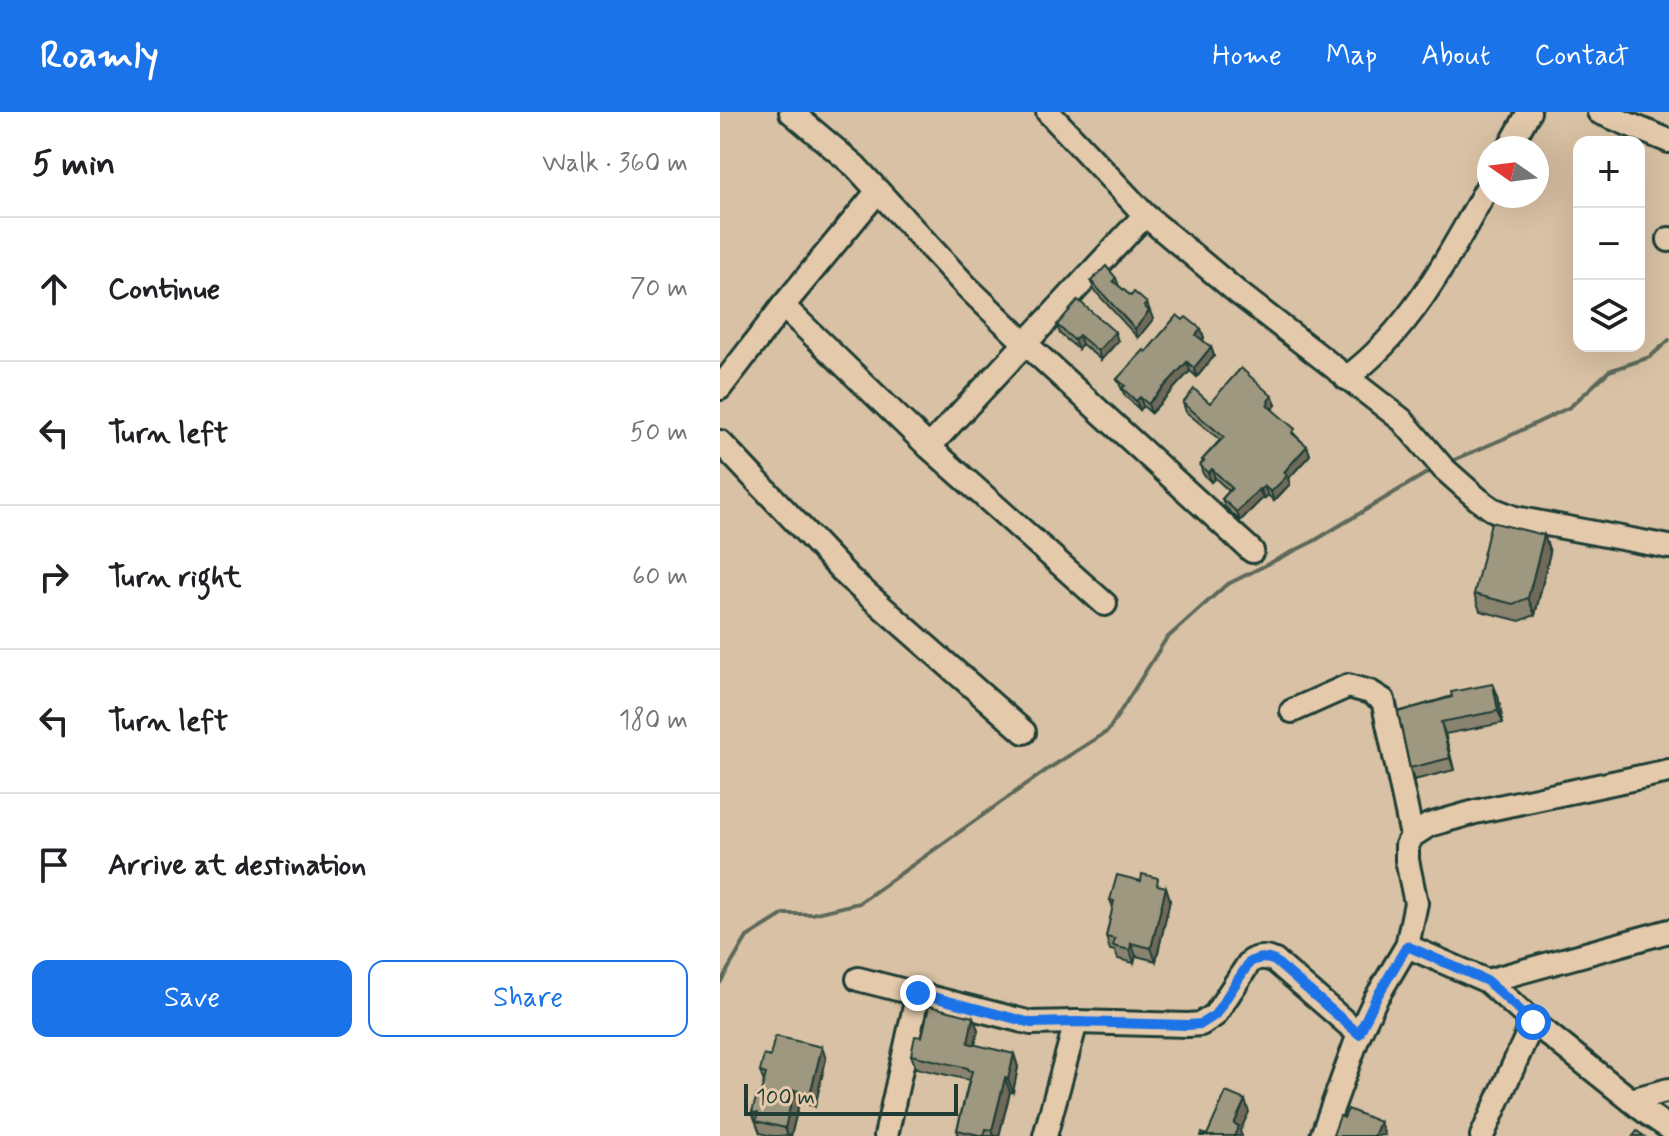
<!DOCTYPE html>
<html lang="en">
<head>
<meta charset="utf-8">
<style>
  :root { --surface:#fff; --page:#f2f2f2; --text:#202124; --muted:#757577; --line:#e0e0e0; --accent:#1a73e8 }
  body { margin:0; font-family:Mynerve,sans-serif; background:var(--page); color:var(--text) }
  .controls { position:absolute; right:24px; top:24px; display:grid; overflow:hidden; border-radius:16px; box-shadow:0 8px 32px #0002 }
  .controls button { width:72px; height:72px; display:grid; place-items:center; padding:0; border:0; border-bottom:2px solid var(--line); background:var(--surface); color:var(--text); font:40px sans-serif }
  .compass { position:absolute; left:757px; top:24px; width:72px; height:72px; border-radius:50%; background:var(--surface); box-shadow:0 8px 32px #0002; rotate:284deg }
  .scale { position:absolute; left:24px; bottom:20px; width:214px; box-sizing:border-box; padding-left:8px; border:4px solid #1f3d34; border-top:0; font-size:22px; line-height:28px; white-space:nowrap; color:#1f3d34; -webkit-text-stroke:6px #e4c9ab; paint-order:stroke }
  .stop { position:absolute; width:24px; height:24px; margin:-18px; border:6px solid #1a73e8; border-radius:50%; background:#fff }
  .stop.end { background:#1a73e8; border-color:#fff; box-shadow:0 2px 8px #0008 }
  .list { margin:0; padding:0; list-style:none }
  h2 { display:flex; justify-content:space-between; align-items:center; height:104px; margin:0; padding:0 32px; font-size:34px }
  h2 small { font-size:26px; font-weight:400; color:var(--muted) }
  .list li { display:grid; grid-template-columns:52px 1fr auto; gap:24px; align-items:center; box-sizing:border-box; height:144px; padding:0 32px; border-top:2px solid var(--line) }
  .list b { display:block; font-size:30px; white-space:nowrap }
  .list em { font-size:26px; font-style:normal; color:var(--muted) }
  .actions { display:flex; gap:16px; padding:24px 32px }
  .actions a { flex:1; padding:18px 0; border:2px solid var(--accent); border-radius:16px; text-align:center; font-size:28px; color:var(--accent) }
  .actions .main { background:var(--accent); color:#fff }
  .icon { flex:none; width:44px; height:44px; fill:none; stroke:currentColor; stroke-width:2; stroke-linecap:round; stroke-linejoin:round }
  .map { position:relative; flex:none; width:949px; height:1024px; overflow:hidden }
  header { display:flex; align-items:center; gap:48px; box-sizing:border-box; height:112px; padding:0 40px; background:var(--accent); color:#fff }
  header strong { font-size:38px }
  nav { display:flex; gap:44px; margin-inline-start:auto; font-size:28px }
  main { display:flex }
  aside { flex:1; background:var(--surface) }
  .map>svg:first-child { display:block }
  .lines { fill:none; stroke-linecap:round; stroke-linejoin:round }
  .stream { stroke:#5d695a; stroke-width:4 }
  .minor-casing { stroke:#1f3d34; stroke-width:28 }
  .minor { stroke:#e4c9ab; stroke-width:22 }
  .wall { fill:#89836f; stroke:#1f3d34; stroke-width:2 }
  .shaded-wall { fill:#6f6a5a; stroke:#1f3d34; stroke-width:2 }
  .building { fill:#9f9881; stroke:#1f3d34; stroke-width:2 }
  .route { stroke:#1a73e8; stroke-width:10 }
</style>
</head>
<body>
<header>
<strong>Roamly</strong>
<nav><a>Home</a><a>Map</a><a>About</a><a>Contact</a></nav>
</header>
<main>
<aside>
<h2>5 min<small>Walk · 360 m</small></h2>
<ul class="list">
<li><svg class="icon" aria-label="ahead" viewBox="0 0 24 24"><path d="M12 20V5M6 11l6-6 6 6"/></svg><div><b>Continue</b></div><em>70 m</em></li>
<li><svg class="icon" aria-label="left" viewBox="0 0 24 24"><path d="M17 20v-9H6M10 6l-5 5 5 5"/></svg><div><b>Turn left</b></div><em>50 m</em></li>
<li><svg class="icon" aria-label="right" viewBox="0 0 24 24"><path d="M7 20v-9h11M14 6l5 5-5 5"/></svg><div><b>Turn right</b></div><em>60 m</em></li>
<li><svg class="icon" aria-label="left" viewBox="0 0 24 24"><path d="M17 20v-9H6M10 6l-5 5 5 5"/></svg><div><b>Turn left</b></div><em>180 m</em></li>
<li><svg class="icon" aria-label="arrive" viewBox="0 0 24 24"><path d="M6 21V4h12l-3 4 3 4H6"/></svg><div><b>Arrive at destination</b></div></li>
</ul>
<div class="actions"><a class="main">Save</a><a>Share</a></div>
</aside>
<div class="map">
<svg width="949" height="1024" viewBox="0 0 949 1024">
  <rect width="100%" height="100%" fill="#d8c1a4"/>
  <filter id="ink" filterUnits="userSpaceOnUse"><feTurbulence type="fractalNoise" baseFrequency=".0125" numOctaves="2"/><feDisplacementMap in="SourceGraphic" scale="16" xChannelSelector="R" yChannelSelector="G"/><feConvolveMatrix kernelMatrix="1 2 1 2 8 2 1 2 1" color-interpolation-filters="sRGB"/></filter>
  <g filter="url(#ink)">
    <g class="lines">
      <g class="stream">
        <polyline points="727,351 783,327 850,295 889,259 930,245 949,228"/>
        <polyline points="0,871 27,825 64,802 92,802 139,791 328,657 388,619 446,527 506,473 594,429 715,356"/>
      </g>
      <g class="minor-casing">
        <g id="minor">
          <polyline points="71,0 135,54 245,173 305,231 532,439"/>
          <polyline points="328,0 425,103 517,180 682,308 723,356 758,387 772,397 795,406 949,435"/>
          <polyline points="879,0 949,29"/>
          <polyline points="789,36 809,0"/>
          <polyline points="949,128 949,127"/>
          <polyline points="63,194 209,335 385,492"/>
          <path d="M626 266C691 219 731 141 769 72"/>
          <polyline points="0,276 63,194 158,79"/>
          <polyline points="0,330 129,466 304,620"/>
          <polyline points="209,335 425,103"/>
          <polyline points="572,599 628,574 650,580 663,588 692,724"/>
          <polyline points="687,834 767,869 813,910 927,1001 949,1016"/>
          <path d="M138 867 311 911 356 910 468 913 481 912 495 903 529 851C537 844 545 845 555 849L639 922"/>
          <polyline points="767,869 949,819"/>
          <polyline points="911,988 949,978"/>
          <polyline points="166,1024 198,881"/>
          <polyline points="325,1024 356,910"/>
          <polyline points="602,1024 639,922 655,888 687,834 696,791 687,748 687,733 692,724 709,713 755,700 949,659"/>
          <polyline points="762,1024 813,910"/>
        </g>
      </g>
      <use href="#minor" class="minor"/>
    </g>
    <g class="wall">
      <polygon points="396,166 399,174 430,200 433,207 418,226 374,178 371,169"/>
      <polygon points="463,208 481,217 484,226 482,228 491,235 494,244 477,265 470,259 431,301 423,294 420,298 405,284 397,267"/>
      <polygon points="337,213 398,229 381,248 362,232 358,237 340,222"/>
      <polygon points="552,284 556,293 552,297 578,326 587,334 590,343 568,367 570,372 554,389 548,383 544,387 543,386 520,409 505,395 502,387 509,379 495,366 491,370 483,362 480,353 483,350 482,348 500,328 466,300 463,291 490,291"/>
      <polygon points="824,423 830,440 815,503 800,509 760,499 754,482"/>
      <polygon points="773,572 778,584 783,611 725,622 734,658 694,668 690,656 678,600"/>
      <polygon points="441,774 446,775 450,788 436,849 416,844 414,851 398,847 395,839 390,838 386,825 393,795 390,788"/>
      <polygon points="253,905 258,918 255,933 294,942 298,955 293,980 290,980 279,1024 239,1024 237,1018 249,968 196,956 191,943"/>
      <polygon points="106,947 95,994 79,991 71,1024 51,1024 40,1021 32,1000 40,984 44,970 40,960"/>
    </g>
    <g class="shaded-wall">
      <polygon points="427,191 433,207 418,226 415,217 424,194"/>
      <polygon points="481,217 484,226 479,232 476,223"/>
      <polygon points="395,220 398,229 381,248 378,239"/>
      <polygon points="359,223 362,232 358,237 354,228"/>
      <polygon points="491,235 494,244 477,265 474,256"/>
      <polygon points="467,250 470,259 431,301 428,292"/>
      <polygon points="552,284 556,293 552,297 547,293 548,289"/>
      <polygon points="420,285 423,294 420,298 416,289"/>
      <polygon points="587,334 590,343 568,367 570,372 554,389 551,380 564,360"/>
      <polygon points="492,357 495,366 491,370 488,361"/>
      <polygon points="544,374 548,383 544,387 541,378"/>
      <polygon points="539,377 543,386 520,409 517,400"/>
      <polygon points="824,423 830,440 815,503 808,486"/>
      <polygon points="773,572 778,584 783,611 778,599"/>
      <polygon points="721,610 725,622 734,658 730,646"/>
      <polygon points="446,775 450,788 436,849 431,836"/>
      <polygon points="411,831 416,844 414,851 410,838"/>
      <polygon points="253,905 258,918 252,945 248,931"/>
      <polygon points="102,935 106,947 95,994 90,982"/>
      <polygon points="294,942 298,955 293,980 288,967"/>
      <polygon points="285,966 290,980 279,1024 274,1024 272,1018"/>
      <polygon points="74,978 79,991 71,1024 68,1024 65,1016"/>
      <polygon points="525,988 529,1000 520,1019 522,1024 514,1024 514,1012"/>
      <polygon points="660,1010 665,1023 654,1024"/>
    </g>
    <g class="building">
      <polygon points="386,154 396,166 393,169 411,184 414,180 427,191 424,194 429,199 415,217 371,169"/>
      <polygon points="358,188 395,220 378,239 359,223 354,228 337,213"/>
      <polygon points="457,203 463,208 466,205 481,217 476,223 491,235 474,256 467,250 428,292 420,285 416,289 402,276 405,274 397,267 424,238 426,240"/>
      <polygon points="521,256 552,284 548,289 549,291 547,293 575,317 572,321 587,334 564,360 567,364 551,380 544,374 541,378 539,377 517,400 502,387 512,376 492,357 488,361 480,353 484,349 482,348 504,325 463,291 474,277 490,291"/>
      <polygon points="771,410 824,423 808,486 793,492 754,482"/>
      <polygon points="773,572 778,599 721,610 730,646 690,656 678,600 732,585 731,580"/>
      <polygon points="422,762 438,766 437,773 446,775 431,836 411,831 410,838 393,834 395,827 386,825 394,789 390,788 397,763 421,769"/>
      <polygon points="209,894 253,905 248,931 294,942 288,967 285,966 272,1018 266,1017 264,1024 237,1018 252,959 248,958 248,956 191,943 195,924 202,925"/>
      <polygon points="55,924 102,935 90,982 74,978 65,1016 36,1009 38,1001 32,1000 37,983 40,984 46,962 40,960 44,943 50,945"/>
      <polygon points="506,980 525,988 514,1012 519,1014 514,1024 481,1024 482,1021 487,1023"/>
      <polygon points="628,997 660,1010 654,1024 615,1024 613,1023 620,1004 624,1006"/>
      <polygon points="917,1019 924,1024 913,1024"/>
    </g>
  </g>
  <g class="lines" filter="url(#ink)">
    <path class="route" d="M198 881 311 911 356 910 468 913 481 912 495 903 529 851C537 845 546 845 555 849L639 922 655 888 687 834 767 869 813 910"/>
  </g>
</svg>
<div class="controls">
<button>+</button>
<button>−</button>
<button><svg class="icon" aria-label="layers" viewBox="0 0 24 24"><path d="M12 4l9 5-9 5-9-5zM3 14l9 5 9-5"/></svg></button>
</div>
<svg class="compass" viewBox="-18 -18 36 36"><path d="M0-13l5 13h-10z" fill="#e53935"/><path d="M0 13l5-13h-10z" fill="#757577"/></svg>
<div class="scale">100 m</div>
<div class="stop" style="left:813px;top:910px"></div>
<div class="stop end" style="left:198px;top:881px"></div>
</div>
</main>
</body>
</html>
